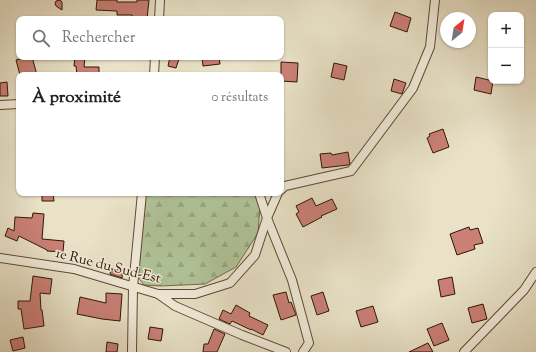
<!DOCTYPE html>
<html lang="fr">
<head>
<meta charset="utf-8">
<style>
  :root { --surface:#fff; --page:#f6f6f6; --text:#202124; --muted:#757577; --line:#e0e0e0 }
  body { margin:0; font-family:"Sorts Mill Goudy",serif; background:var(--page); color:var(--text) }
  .controls { position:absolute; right:12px; top:12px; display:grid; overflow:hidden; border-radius:8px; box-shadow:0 1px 3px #0004 }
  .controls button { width:36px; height:36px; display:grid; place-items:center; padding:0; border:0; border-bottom:1px solid var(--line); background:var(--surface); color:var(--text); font:20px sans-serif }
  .compass { position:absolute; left:440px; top:12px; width:36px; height:36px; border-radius:50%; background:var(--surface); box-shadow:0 1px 3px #0004; rotate:30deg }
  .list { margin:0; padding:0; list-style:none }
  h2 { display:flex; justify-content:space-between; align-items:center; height:52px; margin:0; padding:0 16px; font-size:17px }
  h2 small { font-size:13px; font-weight:400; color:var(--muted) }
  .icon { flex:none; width:22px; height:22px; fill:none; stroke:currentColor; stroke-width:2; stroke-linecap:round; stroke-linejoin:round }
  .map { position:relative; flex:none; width:536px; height:352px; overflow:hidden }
  .search { position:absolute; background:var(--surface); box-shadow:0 1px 3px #0004; left:16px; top:16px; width:268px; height:44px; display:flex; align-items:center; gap:10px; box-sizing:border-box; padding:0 14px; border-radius:8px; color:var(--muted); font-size:15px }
  .panel { position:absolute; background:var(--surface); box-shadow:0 1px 3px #0004; left:16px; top:72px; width:268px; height:124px; border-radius:8px }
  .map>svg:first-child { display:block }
  .forest { fill:url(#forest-firs); stroke:#706d4d }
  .building { fill:#ca8077; stroke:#2f1600 }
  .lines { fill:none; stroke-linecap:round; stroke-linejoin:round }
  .minor-casing { stroke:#5e4932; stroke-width:10 }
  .minor { stroke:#f1ecdb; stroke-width:8 }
  .labels { text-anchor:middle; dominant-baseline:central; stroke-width:3; stroke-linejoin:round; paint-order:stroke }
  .street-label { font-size:14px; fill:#2f1600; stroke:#f1ecdb }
</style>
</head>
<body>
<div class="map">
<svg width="536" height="352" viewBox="0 0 536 352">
  <defs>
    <pattern id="forest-firs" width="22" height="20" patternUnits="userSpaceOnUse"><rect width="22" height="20" fill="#b1c49a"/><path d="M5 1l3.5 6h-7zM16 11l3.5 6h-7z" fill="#99a883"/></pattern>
  </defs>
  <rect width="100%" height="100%" fill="#e9e2c8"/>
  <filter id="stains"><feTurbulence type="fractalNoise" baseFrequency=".005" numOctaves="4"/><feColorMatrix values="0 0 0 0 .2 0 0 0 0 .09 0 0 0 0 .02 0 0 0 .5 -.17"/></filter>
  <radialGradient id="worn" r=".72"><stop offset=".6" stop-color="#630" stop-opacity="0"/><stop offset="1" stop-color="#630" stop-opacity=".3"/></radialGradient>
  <polygon class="forest" points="146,193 256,193 260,206 258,233 236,267 205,284 161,286 144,285 138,277"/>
  <g class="building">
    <polygon points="60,0 62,2 62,10 56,6 55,4 56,1"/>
    <polygon points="97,0 117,0 117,2 137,2 137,0 149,0 147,19 132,19 132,15 117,15 117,11 96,10"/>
    <polygon points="395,12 411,18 407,32 390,26"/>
    <polygon points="29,57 32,57 37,75 20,75 16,60"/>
    <polygon points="75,57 85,57 84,67 99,67 99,75 77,75 76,66 74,66"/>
    <polygon points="170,57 179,59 176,68 168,66"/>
    <polygon points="202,57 219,57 220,64 203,66"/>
    <polygon points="281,62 298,63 297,82 281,81"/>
    <polygon points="334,63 347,66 344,80 331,77"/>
    <polygon points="476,77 493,81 491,94 474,90"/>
    <polygon points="394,79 406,83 402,94 391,91"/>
    <polygon points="7,82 8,96 0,96 0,83"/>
    <polygon points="443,129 449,147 433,153 427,138 430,136 429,134"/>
    <polygon points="348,152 350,164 348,165 322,168 320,154 331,153 332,155"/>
    <polygon points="42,193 53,193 54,201 42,201"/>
    <polygon points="312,198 316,206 332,199 337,209 321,216 322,217 303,227 296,214 299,212 296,206"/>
    <polygon points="33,213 44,214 42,239 64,241 63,252 47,251 47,250 19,236 17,241 5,236 8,228 14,231 15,217 32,218"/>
    <polygon points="469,227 470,230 478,228 483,243 474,245 475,249 457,255 450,234"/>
    <polygon points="111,269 123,270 122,278 110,274"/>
    <polygon points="33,276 52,279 50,294 40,293 41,310 42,310 44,326 24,329 21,309 18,309 18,301 30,301"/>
    <polygon points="452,277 455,294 441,297 438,280"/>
    <polygon points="286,292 289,303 291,302 296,315 281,320 273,295"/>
    <polygon points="323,292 329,311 317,315 311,296"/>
    <polygon points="106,293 122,294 120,321 102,319 77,314 80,297 106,303"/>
    <polygon points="483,304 487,319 472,323 468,308"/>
    <polygon points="236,305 250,313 249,316 268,325 263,335 251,329 251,330 232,321 230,324 219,319 223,310 231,314"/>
    <polygon points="373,306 378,322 361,327 356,311"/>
    <polygon points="442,323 449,340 434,346 427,329"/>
    <polygon points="150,327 163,329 161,341 148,339"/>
    <polygon points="214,329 225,334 217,352 203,352 204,344 208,344"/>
    <polygon points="23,337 25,348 13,351 10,340"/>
    <polygon points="107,342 118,344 117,352 106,352"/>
    <polygon points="428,343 433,352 409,352"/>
  </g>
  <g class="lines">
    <g class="minor-casing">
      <g id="minor">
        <polyline points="159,19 160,0"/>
        <polyline points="154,75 155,57"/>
        <polyline points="0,105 19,104"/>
        <polyline points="281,190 285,186 351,171 413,88 430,47 435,0"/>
        <polyline points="259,193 267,218 292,280 309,343 303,352"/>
        <polyline points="0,258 74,269 158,294 195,294 230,283 255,255 267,218 278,193"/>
        <polyline points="158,294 175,306 242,335 286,352"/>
        <polyline points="132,352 133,287 142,193"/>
        <polyline points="464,352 524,290 536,272"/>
      </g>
    </g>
    <use href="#minor" class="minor"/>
  </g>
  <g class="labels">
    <g class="street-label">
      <text transform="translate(108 267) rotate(14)">1e Rue du Sud-Est</text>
    </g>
  </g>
  <rect width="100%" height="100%" filter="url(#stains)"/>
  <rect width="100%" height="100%" fill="url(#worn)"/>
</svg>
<div class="controls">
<button>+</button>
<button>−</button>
</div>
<svg class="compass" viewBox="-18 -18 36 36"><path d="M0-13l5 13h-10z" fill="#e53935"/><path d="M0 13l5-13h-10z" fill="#757577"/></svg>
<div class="search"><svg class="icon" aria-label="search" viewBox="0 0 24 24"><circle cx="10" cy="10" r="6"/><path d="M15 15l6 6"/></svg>Rechercher</div>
<section class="panel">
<h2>À proximité<small>0 résultats</small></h2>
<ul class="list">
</ul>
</section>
</div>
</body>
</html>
